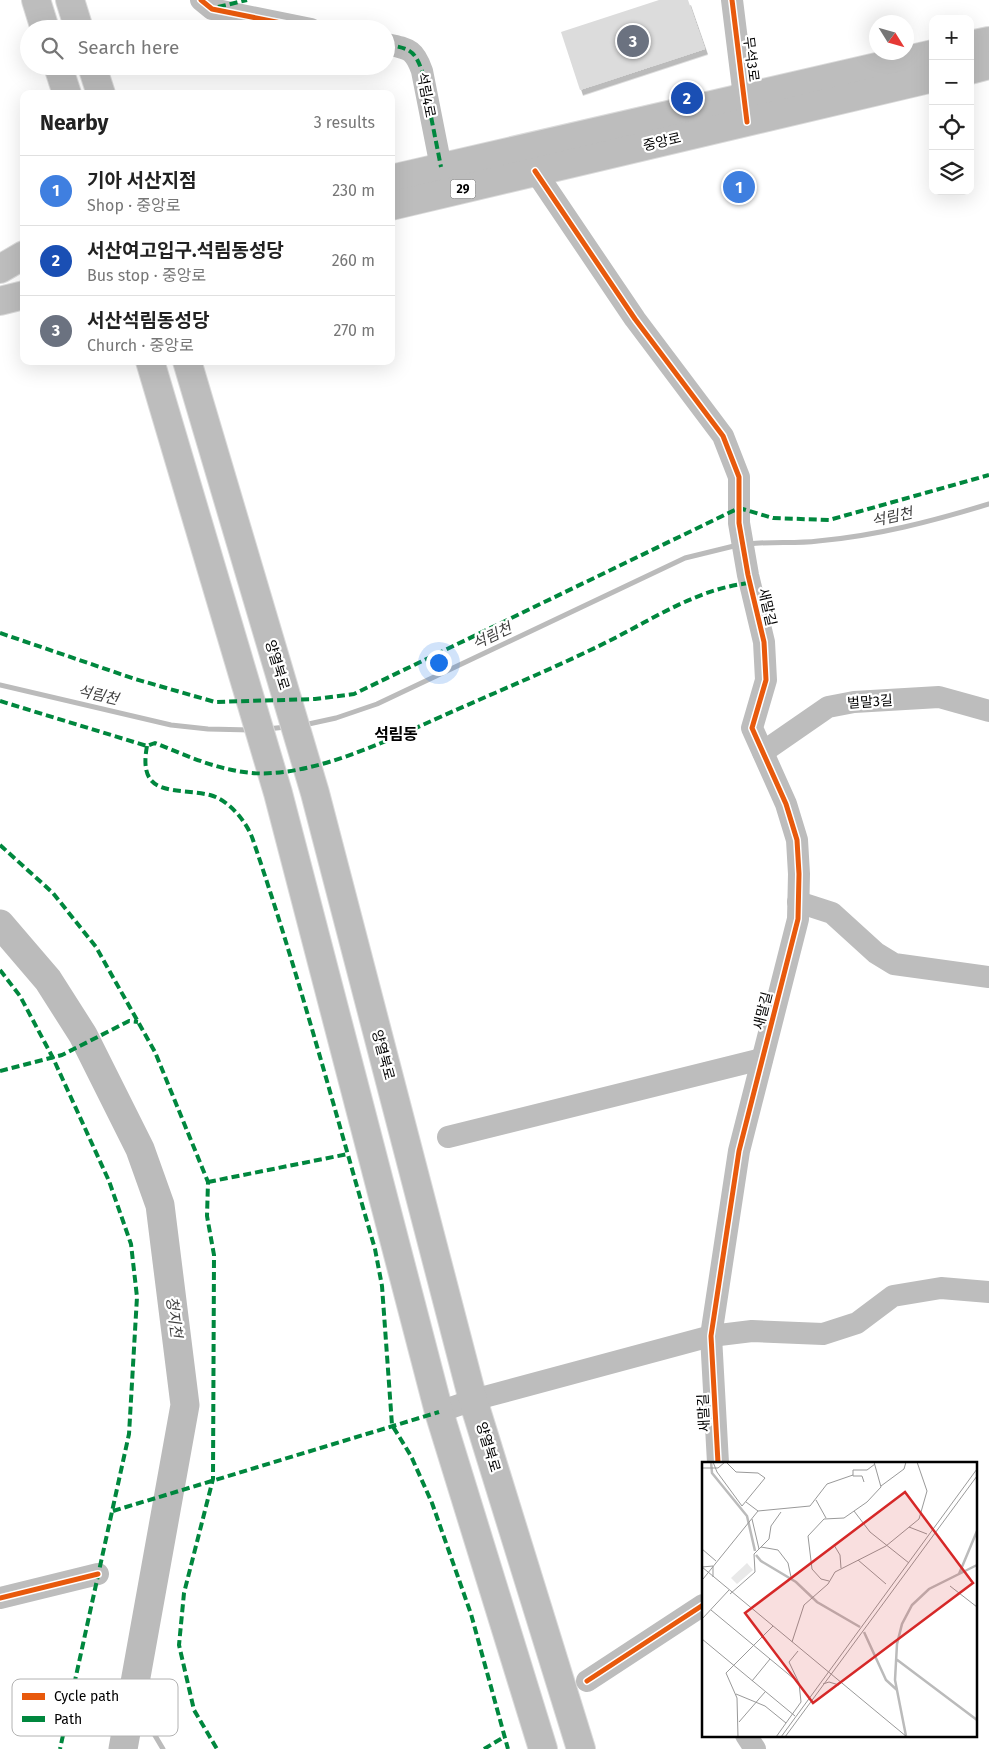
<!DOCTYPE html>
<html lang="en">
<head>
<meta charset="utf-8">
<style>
  :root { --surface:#fff; --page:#f2f2f2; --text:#222; --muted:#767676; --line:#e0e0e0; --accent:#db2777 }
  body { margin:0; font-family:"Fira Sans","Noto Sans KR",sans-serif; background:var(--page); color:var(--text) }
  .controls { position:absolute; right:15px; top:15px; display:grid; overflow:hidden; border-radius:10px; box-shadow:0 5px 20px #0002 }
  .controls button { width:45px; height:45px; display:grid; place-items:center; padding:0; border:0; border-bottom:1px solid var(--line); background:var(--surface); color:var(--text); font:25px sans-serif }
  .compass { position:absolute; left:869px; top:15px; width:45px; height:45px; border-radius:50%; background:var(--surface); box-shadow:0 5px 20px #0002; rotate:127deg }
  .you { position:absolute; left:438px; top:662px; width:18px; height:18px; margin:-12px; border:4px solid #fff; border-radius:50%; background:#1a73e8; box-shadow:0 0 0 8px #1a73e833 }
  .badge { display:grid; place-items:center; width:32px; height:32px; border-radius:50%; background:var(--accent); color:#fff; font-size:16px; font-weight:700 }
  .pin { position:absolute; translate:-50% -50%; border:2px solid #fff; box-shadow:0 1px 5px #0006 }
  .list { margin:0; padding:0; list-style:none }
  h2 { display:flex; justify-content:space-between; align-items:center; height:65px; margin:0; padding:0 20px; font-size:21px }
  h2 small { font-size:16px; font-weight:400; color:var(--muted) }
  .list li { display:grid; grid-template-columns:32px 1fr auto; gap:15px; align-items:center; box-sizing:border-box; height:70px; padding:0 20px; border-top:1px solid var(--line) }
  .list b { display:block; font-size:19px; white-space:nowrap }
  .list p { margin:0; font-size:16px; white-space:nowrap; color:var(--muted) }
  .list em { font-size:16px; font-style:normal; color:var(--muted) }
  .icon { flex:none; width:28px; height:28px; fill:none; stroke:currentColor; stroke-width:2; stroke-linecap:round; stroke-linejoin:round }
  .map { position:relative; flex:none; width:989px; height:1749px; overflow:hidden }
  .search { position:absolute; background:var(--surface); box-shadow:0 5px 20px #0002; left:20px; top:20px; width:375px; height:55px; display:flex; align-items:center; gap:12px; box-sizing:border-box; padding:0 18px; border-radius:28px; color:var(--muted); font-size:19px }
  .panel { position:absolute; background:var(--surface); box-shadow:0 5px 20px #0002; left:20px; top:90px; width:375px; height:275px; border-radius:10px }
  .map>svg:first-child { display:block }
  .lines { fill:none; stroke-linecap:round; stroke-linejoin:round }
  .stream { stroke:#bbb; stroke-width:5 }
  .river { stroke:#bbb; stroke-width:29 }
  .building { fill:#dcdcdc; filter:url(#shadow) }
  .major-casing { stroke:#dbdbdb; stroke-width:30 }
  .minor { stroke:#bdbdbd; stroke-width:22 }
  .major { stroke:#bdbdbd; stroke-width:28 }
  .quiet { stroke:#00873e; stroke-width:4; stroke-dasharray:8 4; stroke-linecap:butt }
  .cycleway-casing { stroke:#fff; stroke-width:8 }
  .cycleway { stroke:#e8590c; stroke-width:5 }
  .labels { text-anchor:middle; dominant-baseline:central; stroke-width:4.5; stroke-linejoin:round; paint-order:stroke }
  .shield { fill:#fff; stroke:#4c4c4c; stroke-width:1 }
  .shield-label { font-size:12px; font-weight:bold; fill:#000 }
  .street-label { font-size:14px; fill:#000; stroke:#fff }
  .water-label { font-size:15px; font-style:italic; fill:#3f3f3f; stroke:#fff }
  .quarter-label { font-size:16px; font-weight:bold; fill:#000; stroke:#fff }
  .inset-river { fill:none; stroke:#bbb; stroke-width:2.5 }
  .inset-road { fill:none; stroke:#999; stroke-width:1 }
  .view { fill:#d62828; fill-opacity:0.15; stroke:#d62828; stroke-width:2.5 }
  .inset-edge { fill:none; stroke:#000; stroke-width:2.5 }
  .key { fill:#fff; stroke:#b2b2b2; stroke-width:1 }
  .key-label { font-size:14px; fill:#000 }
</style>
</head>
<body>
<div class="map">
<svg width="989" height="1749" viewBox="0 0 989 1749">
  <defs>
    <filter id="shadow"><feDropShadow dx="3" dy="5.5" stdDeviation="0" flood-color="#0004"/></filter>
  </defs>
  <rect width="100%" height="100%" fill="#fff"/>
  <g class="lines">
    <g class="stream">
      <path d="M749 544C772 541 795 544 818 541 876 536 933 521 989 504"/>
      <polyline points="0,685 171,725 208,729 251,730"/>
      <polyline points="304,725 336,718 377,704 685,558 738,545"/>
      <polyline points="267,729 286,727"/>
      <polyline points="134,1700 163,1749"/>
    </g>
    <polyline class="river" points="0,924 48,980 83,1035 140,1149 160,1205 185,1405 123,1749"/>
  </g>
  <polygon class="building" points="659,0 688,0 705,49 580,90 561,32"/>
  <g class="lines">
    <g class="major-casing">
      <g id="major">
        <polyline points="36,0 45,29"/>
        <polyline points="70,0 79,29"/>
        <polyline points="970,45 989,41"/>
        <polyline points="58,66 67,94"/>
        <polyline points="92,66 101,94"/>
        <polyline points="970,70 989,65"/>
        <polyline points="391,179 933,54"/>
        <polyline points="391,206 933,78"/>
        <polyline points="0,269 24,255"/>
        <polyline points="0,301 24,295"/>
        <polyline points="150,361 278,793 439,1412 543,1749"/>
        <polyline points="187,361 315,793 473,1400 581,1749"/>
      </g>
    </g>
    <g class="minor">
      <polyline points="201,0 212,9 311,29"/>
      <polyline points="732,0 746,113"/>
      <path d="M386 44C408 49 414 48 422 71L441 167"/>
      <polyline points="535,171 635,319 723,436 739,477 739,523 748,575 764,642 766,680 752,728 786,804 797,840 799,874 798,919 739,1151 711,1336 718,1463"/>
      <polyline points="763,752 828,707 854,702 939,697 989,711"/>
      <polyline points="798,902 832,913 876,953 894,964 989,977"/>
      <polyline points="448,1137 762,1059"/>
      <polyline points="439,1412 473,1400 711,1336 752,1331 823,1334 857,1323 893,1296 941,1288 989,1292"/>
      <polyline points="0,1598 98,1574"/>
      <polyline points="587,1681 703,1605"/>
      <polyline points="746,1735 755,1749"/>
    </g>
    <use href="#major" class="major"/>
    <g class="quiet">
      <polyline points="218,7 247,0"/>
      <path d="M386 44C408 49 414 48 422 71L441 167"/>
      <polyline points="0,633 135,679 215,702 315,699 354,694 739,508 773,518 829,520 989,475"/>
      <path d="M0 701 147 746 155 743C187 756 218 770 252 773 315 778 399 735 456 710 508 687 561 665 611 640 656 617 700 588 750 583"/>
      <path d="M147 746C137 799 176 787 210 795 229 800 247 822 253 840 299 975 335 1112 375 1249L382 1286 392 1425 411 1456 432 1503 471 1614 508 1749"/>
      <polyline points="0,845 53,893 96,947 155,1052 208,1182 207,1216 214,1255 213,1479 184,1593 179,1645 194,1710 217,1749"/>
      <polyline points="0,970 20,996 53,1058 109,1181 131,1244 137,1297 129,1434 60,1749"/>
      <polyline points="0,1071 62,1055 129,1021 138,1022"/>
      <polyline points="208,1182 348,1154"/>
      <polyline points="113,1511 439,1412"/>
      <polyline points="484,1749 504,1737"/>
    </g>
    <g class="cycleway-casing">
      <g id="cycleway">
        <polyline points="201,0 212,9 311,29"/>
        <polyline points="732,0 747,122"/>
        <polyline points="535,171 635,319 723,436 739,477 739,523 748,575 764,642 766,680 752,728 786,804 797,840 799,874 798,919 739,1151 711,1336 718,1463"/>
        <polyline points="0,1598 98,1574"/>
        <polyline points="587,1681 703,1605"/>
      </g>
    </g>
    <use href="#cycleway" class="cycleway"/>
  </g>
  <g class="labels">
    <rect class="shield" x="450.5" y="179.5" width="25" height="19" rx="4"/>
    <g class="shield-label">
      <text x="463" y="189">29</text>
    </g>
    <g class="street-label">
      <text transform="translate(751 59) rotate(83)">무석3로</text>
      <text transform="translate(426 95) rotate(79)">석림4로</text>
      <text transform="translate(662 142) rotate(-13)">중앙로</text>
      <text transform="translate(767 607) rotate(77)">새말길</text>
      <text transform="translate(277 665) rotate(73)">양열북로</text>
      <text transform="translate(870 702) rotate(-4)">벌말3길</text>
      <text transform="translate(763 1011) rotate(-76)">새말길</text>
      <text transform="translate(383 1055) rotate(75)">양열북로</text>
      <text transform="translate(704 1413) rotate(-93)">새말길</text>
      <text transform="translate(488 1447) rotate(73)">양열북로</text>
    </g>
    <g class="water-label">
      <text transform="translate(892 517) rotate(-12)">석림천</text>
      <text transform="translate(492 636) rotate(-25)">석림천</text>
      <text transform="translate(98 695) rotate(13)">석림천</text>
      <text transform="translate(174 1317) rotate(83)">청지천</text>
    </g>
    <g class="quarter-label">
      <text x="396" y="734">석림동</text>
    </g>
  </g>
  <g transform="translate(702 1462)">
    <rect width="275" height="275" fill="#fff"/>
    <path d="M45 101 51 108 35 122 29 116Z" fill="#e9e9e9"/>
    <path class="inset-river" d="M9 0 10 11 45 54 53 89M54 93 59 99 94 120 115 140 158 165M257 112 275 69M162 170 184 218 195 228M194 197 275 258M204 274 193 218 195 182 200 162 210 143 227 127 275 103"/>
    <path class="inset-road" d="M11 0 15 10 40 44 63 16 56 11 34 10 24 0M0 6H16L23 0M162 20 160 14H151V8H165L173 2M179 24 202 7 204 0M114 38 124 56M44 40 56 49 108 44 125 22 151 13M152 49 168 70 207 101M50 57 57 87M207 65 225 72M132 83 138 93 139 106M59 85 76 88 86 101 89 115M0 87 14 99M156 98 184 122M0 105 205 275M0 105 11 104V115M1 117 56 49M127 119 119 117 110 107 106 74 122 57 142 56 165 40 179 25 172 0M248 124 275 145M28 132 53 110 52 92 67 77 69 64 79 50M9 148 97 221M0 157 27 128M0 177 93 254M90 180 102 143 126 122 133 110 184 84 217 57 225 29 215 0M50 219 68 197M121 222 127 220 137 223M34 232 63 244 84 261M37 260 63 230M36 275 35 236 24 211 71 164M74 275 99 240 97 221 87 200 96 189M79 275 275 7M83 275 275 14"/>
    <path class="view" d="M203 30 271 121 111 241 43 151Z"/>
    <rect width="275" height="275" class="inset-edge"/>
  </g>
  <rect x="12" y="1679" width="166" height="57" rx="8" class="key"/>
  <rect x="22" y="1693" width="23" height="7" fill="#e8590c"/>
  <rect x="22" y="1716" width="23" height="6" fill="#00873e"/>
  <g class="key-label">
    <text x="54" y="1701">Cycle path</text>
    <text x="54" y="1724">Path</text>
  </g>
</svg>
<div class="controls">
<button>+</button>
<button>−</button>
<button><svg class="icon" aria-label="locate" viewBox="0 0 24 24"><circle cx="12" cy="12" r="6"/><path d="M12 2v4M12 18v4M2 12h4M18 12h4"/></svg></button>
<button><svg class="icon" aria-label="layers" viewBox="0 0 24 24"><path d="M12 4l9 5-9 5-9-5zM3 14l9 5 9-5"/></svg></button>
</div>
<svg class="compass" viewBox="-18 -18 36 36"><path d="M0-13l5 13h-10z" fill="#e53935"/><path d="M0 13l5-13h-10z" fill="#767676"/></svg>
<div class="you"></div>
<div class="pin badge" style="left:739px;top:187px;background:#3f7fe0">1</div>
<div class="pin badge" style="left:687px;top:98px;background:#1a4fb4">2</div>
<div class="pin badge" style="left:633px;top:41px;background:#6b7280">3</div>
<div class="search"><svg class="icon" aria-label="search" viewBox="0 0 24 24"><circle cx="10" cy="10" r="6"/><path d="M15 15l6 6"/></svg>Search here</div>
<section class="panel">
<h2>Nearby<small>3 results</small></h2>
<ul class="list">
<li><span class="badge" style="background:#3f7fe0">1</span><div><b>기아 서산지점</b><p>Shop · 중앙로</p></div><em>230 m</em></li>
<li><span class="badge" style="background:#1a4fb4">2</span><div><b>서산여고입구.석림동성당</b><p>Bus stop · 중앙로</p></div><em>260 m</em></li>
<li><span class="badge" style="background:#6b7280">3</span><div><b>서산석림동성당</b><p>Church · 중앙로</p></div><em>270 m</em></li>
</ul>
</section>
</div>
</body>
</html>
